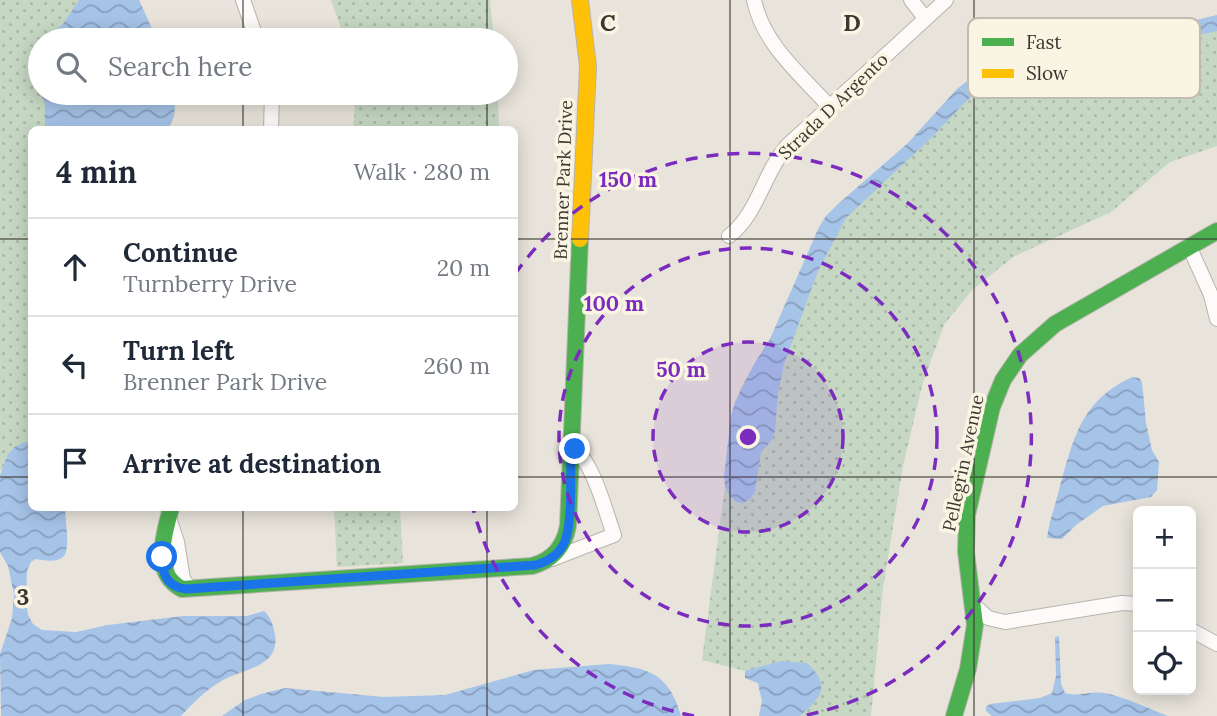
<!DOCTYPE html>
<html lang="en">
<head>
<meta charset="utf-8">
<style>
  :root { --surface:#fff; --page:#f6f6f7; --text:#1f2937; --muted:#747a83; --line:#e0e1e3 }
  body { margin:0; font-family:Lora,serif; background:var(--page); color:var(--text) }
  .controls { position:absolute; right:21px; bottom:21px; display:grid; overflow:hidden; border-radius:10px; box-shadow:0 4px 18px #0003 }
  .controls button { width:63px; height:63px; display:grid; place-items:center; padding:0; border:0; border-bottom:2px solid var(--line); background:var(--surface); color:var(--text); font:35px sans-serif }
  .stop { position:absolute; width:21px; height:21px; margin:-16px; border:5px solid #1a73e8; border-radius:50%; background:#fff }
  .stop.end { background:#1a73e8; border-color:#fff; box-shadow:0 2px 7px #0008 }
  .list { margin:0; padding:0; list-style:none }
  h2 { display:flex; justify-content:space-between; align-items:center; height:91px; margin:0; padding:0 28px; font-size:30px }
  h2 small { font-size:23px; font-weight:400; color:var(--muted) }
  .list li { display:grid; grid-template-columns:46px 1fr auto; gap:21px; align-items:center; box-sizing:border-box; height:98px; padding:0 28px; border-top:2px solid var(--line) }
  .list b { display:block; font-size:26px; white-space:nowrap }
  .list p { margin:0; font-size:23px; white-space:nowrap; color:var(--muted) }
  .list em { font-size:23px; font-style:normal; color:var(--muted) }
  .icon { flex:none; width:38px; height:38px; fill:none; stroke:currentColor; stroke-width:2; stroke-linecap:round; stroke-linejoin:round }
  .map { position:relative; flex:none; width:1217px; height:716px; overflow:hidden }
  .search { position:absolute; background:var(--surface); box-shadow:0 4px 18px #0003; left:28px; top:28px; width:490px; height:77px; display:flex; align-items:center; gap:18px; box-sizing:border-box; padding:0 24px; border-radius:38px; color:var(--muted); font-size:26px }
  .panel { position:absolute; background:var(--surface); box-shadow:0 4px 18px #0003; left:28px; top:126px; width:490px; height:385px; border-radius:10px }
  .map>svg:first-child { display:block }
  .grass { fill:url(#grass-dots) }
  .water { fill:url(#water-waves) }
  .lines { fill:none; stroke-linecap:round; stroke-linejoin:round }
  .street-casing { stroke:#b7b4ad; stroke-width:16 }
  .fast-casing { stroke:#b7b4ad; stroke-width:18 }
  .slow-casing { stroke:#b7b4ad; stroke-width:18 }
  .street { stroke:#fcfbfa; stroke-width:14 }
  .fast { stroke:#4caf50; stroke-width:16 }
  .slow { stroke:#ffc107; stroke-width:16 }
  .route { stroke:#1a73e8; stroke-width:9 }
  .grid { fill:none; stroke:#3b3832; stroke-width:2; stroke-opacity:0.55 }
  .ring { fill:none; stroke:#7b2cbf; stroke-width:3.5; stroke-dasharray:12 9 }
  .labels { text-anchor:middle; dominant-baseline:central; stroke-width:7; stroke-linejoin:round; paint-order:stroke }
  .street-label { font-size:18px; fill:#3b3832; stroke:#faf4e3 }
  .key { fill:#faf4e3; stroke:#c1bcae; stroke-width:2 }
  .key-label { font-size:19px; fill:#3b3832 }
  .grid-label { font-size:23px; text-anchor:middle; font-weight:bold; fill:#3b3832; stroke:#faf4e3; stroke-width:7; stroke-linejoin:round; paint-order:stroke }
  .centre { fill:#7b2cbf; stroke:#faf4e3; stroke-width:3.5 }
  .ring-label { font-size:21px; text-anchor:middle; font-weight:bold; fill:#7b2cbf; stroke:#faf4e3; stroke-width:7; stroke-linejoin:round; paint-order:stroke }
</style>
</head>
<body>
<div class="map">
<svg width="1217" height="716" viewBox="0 0 1217 716">
  <defs>
    <pattern id="grass-dots" width="8" height="8" patternUnits="userSpaceOnUse" patternTransform="scale(1.75)"><rect width="8" height="8" fill="#c6d8c3"/><path d="M2 2h.1M6 6h.1" fill="none" stroke="#abbaa8" stroke-width="1.8" stroke-linecap="round"/></pattern>
    <pattern id="water-waves" width="16" height="10" patternUnits="userSpaceOnUse" patternTransform="scale(1.75)"><rect width="16" height="10" fill="#a6c3e8"/><path d="M0 5q4-4 8 0t8 0" fill="none" stroke="#889fbd"/></pattern>
  </defs>
  <rect width="100%" height="100%" fill="#e8e4db"/>
  <g class="grass">
    <path d="M0 0H139L157 40H40V93H173C176 107 176 117 167 129L32 130 31 471 0 470Z"/>
    <polygon points="331,0 490,0 494,40 345,40"/>
    <polygon points="1217,15 1217,146 1170,162 1111,212 1013,257 972,290 944,325 923,382 903,466 883,588 871,716 759,716 762,701 758,683 745,678 745,671 702,660 725,486 731,416 741,387 770,339 826,216 908,143 957,89 983,69 1057,55"/>
    <polygon points="356,93 498,93 499,129 353,129"/>
    <polygon points="334,508 400,508 403,563 337,567"/>
  </g>
  <g class="water">
    <polygon points="79,0 139,0 157,40 45,40 63,24"/>
    <polygon points="1217,15 1217,31 1042,71 1015,73 981,86 928,141 846,218 818,271 784,364 778,393 775,431 772,440 761,452 755,492 750,499 743,503 736,502 729,495 725,486 724,477 731,416 735,402 754,364 770,339 819,227 826,216 838,204 908,143 957,89 983,69 1057,55"/>
    <path d="M40 48V93H173C176 107 176 118 167 130L45 129V103L35 84 33 75Z"/>
    <path d="M1132 377 1139 378 1142 382 1146 423 1152 450 1159 462 1157 490 1151 497 1103 506 1076 525 1062 539 1047 538C1049 522 1055 506 1059 490 1073 440 1080 401 1132 377Z"/>
    <path d="M31 440 32 508H65C65 518 71 551 63 557 57 563 43 560 35 559L31 562 27 571 26 599 28 615 33 624 42 630 76 632 108 625 183 616H247L264 611C271 617 273 625 275 635 280 669 239 669 218 683 204 692 192 704 181 716H1L0 654 12 618 14 595 8 566 0 552V475L8 454 16 446Z"/>
    <path d="M1059 636 1061 684 1065 693C1077 697 1090 691 1104 693 1126 697 1147 708 1168 716H992L986 711V707L990 704 1040 698 1052 693 1056 676 1055 637Z"/>
    <path d="M781 661 807 663C832 686 821 698 800 716H759L762 701 758 683 745 678V671Z"/>
    <path d="M609 664C650 668 669 674 681 716H222L245 700 261 694 285 688 384 697 445 695 534 670Z"/>
  </g>
  <g class="lines">
    <g class="street-casing">
      <g id="street">
        <polyline points="243,0 257,40"/>
        <path d="M754 0C763 44 800 74 829 106"/>
        <polyline points="911,0 925,18"/>
        <polyline points="271,130 272,93"/>
        <path d="M729 236C758 214 763 174 787 146L946 0"/>
        <polyline points="1189,246 1211,295 1217,319"/>
        <polyline points="169,518 177,542 183,579 187,585 196,589"/>
        <path d="M552 559 614 535C606 513 592 457 571 447"/>
        <polyline points="973,604 988,618 1005,622 1122,603 1138,604"/>
        <polyline points="1191,630 1217,644"/>
      </g>
    </g>
    <g class="fast-casing">
      <g id="fast">
        <path d="M171 508C164 536 151 572 182 589L532 566C553 560 564 547 568 526L580 239"/>
        <polyline points="954,716 968,669 975,625 966,552 967,515 992,407 1003,380 1020,355 1055,324 1217,231"/>
      </g>
    </g>
    <g class="slow-casing">
      <polyline id="slow" points="580,0 588,66 580,239"/>
    </g>
    <use href="#street" class="street"/>
    <use href="#fast" class="fast"/>
    <use href="#slow" class="slow"/>
  </g>
  <g class="lines">
    <path class="route" d="M162 557C162 574 167 587 186 589L536 565C549 561 560 554 565 541 573 520 570 471 571 447L575 449"/>
  </g>
  <path class="grid" d="M243 0V40M487 0V40M730 0V716M974 0V716M243 93V130M487 93V130M0 239H32M514 239H1217M0 477H32M514 477H1217M243 508V716M487 508V716"/>
  <circle cx="748" cy="437" r="95" fill="#7b2cbf" fill-opacity=".12"/>
  <g class="ring">
    <circle cx="748" cy="437" r="95"/>
    <circle cx="748" cy="437" r="189"/>
    <path d="M694 716A284 284 0 0 1 473 508M515 274A284 284 0 1 1 802 716"/>
  </g>
  <g class="labels">
    <g class="street-label">
      <text transform="translate(833 106) rotate(-44)">Strada D Argento</text>
      <text transform="translate(563 180) rotate(-88)">Brenner Park Drive</text>
      <text transform="translate(963 463) rotate(-78)">Pellegrin Avenue</text>
    </g>
  </g>
  <rect x="968" y="18" width="232" height="80" rx="10" class="key"/>
  <rect x="982" y="38" width="32" height="8" fill="#4caf50"/>
  <rect x="982" y="69" width="32" height="9" fill="#ffc107"/>
  <g class="key-label">
    <text x="1026" y="49">Fast</text>
    <text x="1026" y="80">Slow</text>
  </g>
  <g class="grid-label">
    <text x="608" y="31">C</text>
    <text x="852" y="31">D</text>
    <text x="23" y="605">3</text>
  </g>
  <circle cx="748" cy="437" r="10" class="centre"/>
  <g class="ring-label">
    <text x="628" y="187">150 m</text>
    <text x="614" y="311">100 m</text>
    <text x="681" y="377">50 m</text>
  </g>
</svg>
<div class="controls">
<button>+</button>
<button>−</button>
<button><svg class="icon" aria-label="locate" viewBox="0 0 24 24"><circle cx="12" cy="12" r="6"/><path d="M12 2v4M12 18v4M2 12h4M18 12h4"/></svg></button>
</div>
<div class="stop" style="left:162px;top:557px"></div>
<div class="stop end" style="left:575px;top:449px"></div>
<div class="search"><svg class="icon" aria-label="search" viewBox="0 0 24 24"><circle cx="10" cy="10" r="6"/><path d="M15 15l6 6"/></svg>Search here</div>
<section class="panel">
<h2>4 min<small>Walk · 280 m</small></h2>
<ul class="list">
<li><svg class="icon" aria-label="ahead" viewBox="0 0 24 24"><path d="M12 20V5M6 11l6-6 6 6"/></svg><div><b>Continue</b><p>Turnberry Drive</p></div><em>20 m</em></li>
<li><svg class="icon" aria-label="left" viewBox="0 0 24 24"><path d="M17 20v-9H6M10 6l-5 5 5 5"/></svg><div><b>Turn left</b><p>Brenner Park Drive</p></div><em>260 m</em></li>
<li><svg class="icon" aria-label="arrive" viewBox="0 0 24 24"><path d="M6 21V4h12l-3 4 3 4H6"/></svg><div><b>Arrive at destination</b></div></li>
</ul>
</section>
</div>
</body>
</html>
